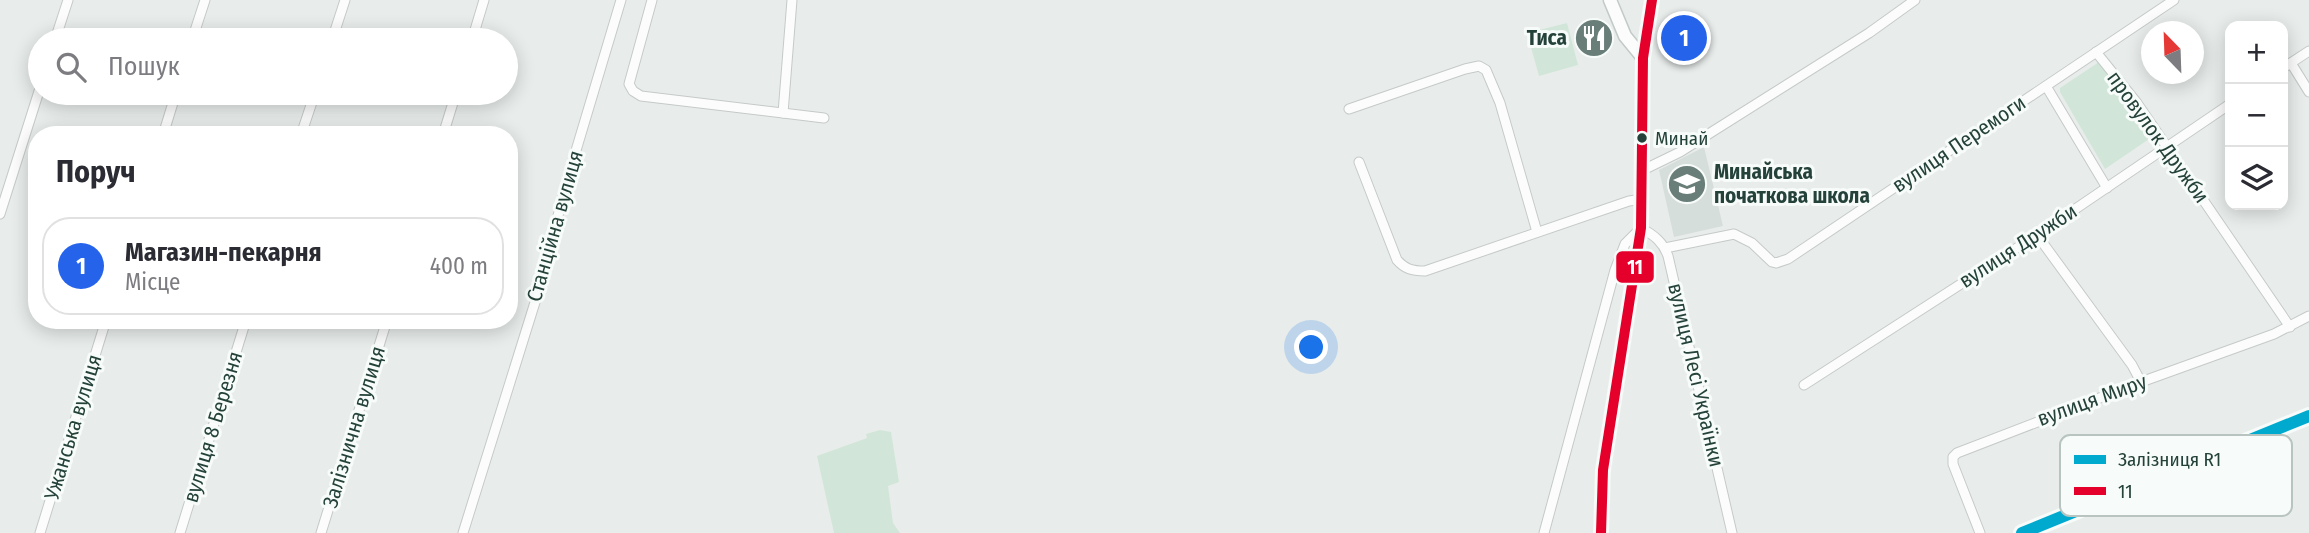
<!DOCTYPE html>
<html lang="uk">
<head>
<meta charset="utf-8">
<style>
  :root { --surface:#fff; --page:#f2f2f3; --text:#2b2b33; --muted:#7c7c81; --line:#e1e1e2; --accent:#2563eb }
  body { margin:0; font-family:"Fira Sans Condensed",sans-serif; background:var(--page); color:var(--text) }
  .controls { position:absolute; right:21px; top:21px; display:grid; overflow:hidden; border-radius:14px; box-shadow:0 4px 18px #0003 }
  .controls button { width:63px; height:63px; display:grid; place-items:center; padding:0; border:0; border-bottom:2px solid var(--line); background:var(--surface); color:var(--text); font:35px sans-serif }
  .compass { position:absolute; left:2141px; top:21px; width:63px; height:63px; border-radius:50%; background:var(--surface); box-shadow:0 4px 18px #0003; rotate:337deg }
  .you { position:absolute; left:1312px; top:348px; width:24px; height:24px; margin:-18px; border:5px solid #fff; border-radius:50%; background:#1a73e8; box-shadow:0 0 0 10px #1a73e833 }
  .badge { display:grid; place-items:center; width:46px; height:46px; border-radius:50%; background:var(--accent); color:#fff; font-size:23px; font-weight:700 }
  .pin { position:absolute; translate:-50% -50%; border:4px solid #fff; box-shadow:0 2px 7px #0006 }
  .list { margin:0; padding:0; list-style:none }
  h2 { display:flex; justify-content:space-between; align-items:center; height:91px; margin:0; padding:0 28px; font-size:30px }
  h2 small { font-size:23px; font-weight:400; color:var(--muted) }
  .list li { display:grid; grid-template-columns:46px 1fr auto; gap:21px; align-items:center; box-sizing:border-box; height:98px; margin:0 14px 14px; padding:0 14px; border:2px solid var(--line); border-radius:28px }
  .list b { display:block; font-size:26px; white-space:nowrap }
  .list p { margin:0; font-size:23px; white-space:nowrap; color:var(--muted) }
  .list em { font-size:23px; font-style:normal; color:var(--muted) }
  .icon { flex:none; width:38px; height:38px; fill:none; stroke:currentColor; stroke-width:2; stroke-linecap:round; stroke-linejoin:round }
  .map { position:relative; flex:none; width:2309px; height:533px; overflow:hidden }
  .search { position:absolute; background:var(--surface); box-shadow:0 4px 18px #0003; left:28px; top:28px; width:490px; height:77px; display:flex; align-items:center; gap:18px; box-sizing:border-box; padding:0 24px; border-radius:38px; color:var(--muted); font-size:26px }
  .panel { position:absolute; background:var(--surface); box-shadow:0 4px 18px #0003; left:28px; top:126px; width:490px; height:203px; border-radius:28px }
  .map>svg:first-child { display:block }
  .built { fill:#d6dedb }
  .green { fill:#d1e6d8 }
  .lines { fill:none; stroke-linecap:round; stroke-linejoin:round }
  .street-casing { stroke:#c5cac8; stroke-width:11 }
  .secondary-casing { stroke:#c3cbc8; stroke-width:15 }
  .street { stroke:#fcfcfc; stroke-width:9 }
  .secondary { stroke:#fcfcfc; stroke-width:12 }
  .bus-1-casing { stroke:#f7fbf9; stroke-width:16 }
  .bus-1 { stroke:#e4002b; stroke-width:10 }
  .rail-1-casing { stroke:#f7fbf9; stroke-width:18 }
  .rail-1 { stroke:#00a9ce; stroke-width:12 }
  .bus-dot { fill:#24423a; stroke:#f7fbf9; stroke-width:2.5 }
  .labels { text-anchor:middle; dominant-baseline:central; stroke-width:6; stroke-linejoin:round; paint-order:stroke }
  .bus-label { font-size:19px; fill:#24423a; stroke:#f7fbf9; text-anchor:start }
  .poi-label { font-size:21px; font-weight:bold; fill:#24423a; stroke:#f7fbf9; text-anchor:end }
  .street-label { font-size:21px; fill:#24423a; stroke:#f7fbf9 }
  .key { fill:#f7fbf9; stroke:#b8c4c0; stroke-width:2 }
  .key-label { font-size:19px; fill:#24423a }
  .line-badge { stroke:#f7fbf9; stroke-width:2.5 }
  .badge-label { font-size:19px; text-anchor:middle; font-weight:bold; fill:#fff }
</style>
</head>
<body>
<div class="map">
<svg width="2309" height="533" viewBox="0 0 2309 533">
  <rect width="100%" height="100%" fill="#e8edeb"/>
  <polygon class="built" points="1704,147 1723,226 1674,237 1659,170"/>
  <g class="green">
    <polygon points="1567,23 1578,65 1539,76 1527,33"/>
    <polygon points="2099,62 2152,137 2105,169 2060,92 2060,88"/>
    <polygon points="880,430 891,432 899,482 888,486 893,523 900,533 834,533 817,456 867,438 866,434"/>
  </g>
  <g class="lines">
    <g class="street-casing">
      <g id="street">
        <polyline points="652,0 629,84 633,91 641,96 824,118"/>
        <polyline points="55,40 68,0"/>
        <polyline points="192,40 205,0"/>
        <polyline points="332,40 345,0"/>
        <polyline points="472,40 484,0"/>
        <polyline points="2096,52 2137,103 2290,327"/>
        <polyline points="2291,63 2309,92"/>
        <polyline points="2283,68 2309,51"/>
        <polyline points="2046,86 2107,188"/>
        <polyline points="1349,109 1465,69 1479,66 1486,70 1500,103 1537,232"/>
        <polyline points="783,113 792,0"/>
        <polyline points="163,135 176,93"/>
        <polyline points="301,135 315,93"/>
        <polyline points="443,135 456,93"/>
        <path d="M1359 162 1397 260C1405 269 1412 271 1425 271L1629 201 1643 199"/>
        <polyline points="1643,170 1680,152 1869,33 1915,0"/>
        <polyline points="0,214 40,88"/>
        <polyline points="2037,235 2132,365 2141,382"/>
        <polyline points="1665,248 1734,234 1752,243 1772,262 1776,263 1788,259 2174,0"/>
        <polyline points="1804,385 2037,235 2230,104"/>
        <polyline points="40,533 106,320"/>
        <polyline points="180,533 246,320"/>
        <polyline points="321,533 387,320"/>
        <polyline points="463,533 541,283 566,184 621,0"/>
        <path d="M1544 533 1615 270 1625 244 1641 228C1654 235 1663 242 1668 256L1732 533"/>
        <polyline points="1980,533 1953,464 1953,457 1957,453 2141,382 2274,334 2309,316"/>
      </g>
    </g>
    <g class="secondary-casing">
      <g id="secondary">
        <polyline points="1610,0 1625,36 1643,58"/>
        <polyline points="1601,533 1603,470 1641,228 1643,58 1652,0"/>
      </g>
    </g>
    <use href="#street" class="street"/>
    <use href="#secondary" class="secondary"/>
    <g class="bus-1-casing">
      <polyline id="bus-1" points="1601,533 1603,470 1641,228 1643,58 1652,0"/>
    </g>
    <use href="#bus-1" class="bus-1"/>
    <g class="rail-1-casing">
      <polyline id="rail-1" points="2022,533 2309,416"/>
    </g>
    <use href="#rail-1" class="rail-1"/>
  </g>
  <defs>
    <g id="restaurant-disc" transform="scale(2.0125)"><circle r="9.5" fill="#697e78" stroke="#f7fbf9"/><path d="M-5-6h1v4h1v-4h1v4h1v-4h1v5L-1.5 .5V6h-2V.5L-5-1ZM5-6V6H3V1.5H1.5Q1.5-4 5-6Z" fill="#fff"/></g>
    <g id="school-disc" transform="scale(2.0125)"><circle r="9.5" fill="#697e78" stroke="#f7fbf9"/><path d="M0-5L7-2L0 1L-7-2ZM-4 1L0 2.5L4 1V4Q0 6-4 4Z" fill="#fff"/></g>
  </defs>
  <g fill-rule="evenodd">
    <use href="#restaurant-disc" x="1594" y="38"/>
    <use href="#school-disc" x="1687" y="184"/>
  </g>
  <circle class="bus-dot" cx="1642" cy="138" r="6"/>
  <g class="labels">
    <g class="bus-label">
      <text x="1655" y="138">Минай</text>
    </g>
    <g class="poi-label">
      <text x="1567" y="38">Тиса</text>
      <text x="1714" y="172" text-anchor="start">Минайська<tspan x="1714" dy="24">початкова школа</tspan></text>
    </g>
    <g class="street-label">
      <text transform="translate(2158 137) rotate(54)">провулок Дружби</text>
      <text transform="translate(1959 144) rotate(-34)">вулиця Перемоги</text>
      <text transform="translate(555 226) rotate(-74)">Станційна вулиця</text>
      <text transform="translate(2018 246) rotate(-33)">вулиця Дружби</text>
      <text transform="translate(1696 375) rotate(77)">вулиця Лесі Українки</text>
      <text transform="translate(2092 400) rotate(-20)">вулиця Миру</text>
      <text transform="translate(73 427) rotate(-73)">Ужанська вулиця</text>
      <text transform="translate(213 427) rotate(-73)">вулиця 8 Березня</text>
      <text transform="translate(354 427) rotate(-73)">Залізнична вулиця</text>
    </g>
  </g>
  <rect x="2060" y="435" width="232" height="81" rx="10" class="key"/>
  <rect x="2074" y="455" width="32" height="9" fill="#00a9ce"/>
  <rect x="2074" y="487" width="32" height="8" fill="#e4002b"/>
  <g class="key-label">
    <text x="2118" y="466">Залізниця R1</text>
    <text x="2118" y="498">11</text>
  </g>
  <rect class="line-badge" x="1615" y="250" width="40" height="34" rx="7" fill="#e4002b"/>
  <g class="badge-label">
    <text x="1635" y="274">11</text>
  </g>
</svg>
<div class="controls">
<button>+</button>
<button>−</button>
<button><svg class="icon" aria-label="layers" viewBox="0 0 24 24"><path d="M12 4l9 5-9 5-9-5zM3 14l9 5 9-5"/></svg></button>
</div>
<svg class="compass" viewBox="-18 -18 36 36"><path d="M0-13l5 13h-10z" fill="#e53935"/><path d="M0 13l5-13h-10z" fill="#7c7c81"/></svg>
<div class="you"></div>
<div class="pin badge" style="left:1684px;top:38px">1</div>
<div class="search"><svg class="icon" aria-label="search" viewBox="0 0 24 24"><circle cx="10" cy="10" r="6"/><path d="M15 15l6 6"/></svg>Пошук</div>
<section class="panel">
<h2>Поруч<small></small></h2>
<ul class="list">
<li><span class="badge">1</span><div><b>Магазин-пекарня</b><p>Місце</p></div><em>400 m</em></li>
</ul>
</section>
</div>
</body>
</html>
